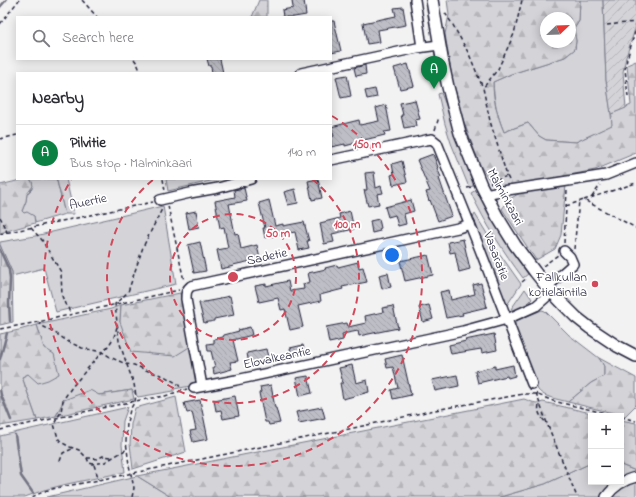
<!DOCTYPE html>
<html lang="en">
<head>
<meta charset="utf-8">
<style>
  :root { --surface:#fff; --page:#f2f2f3; --text:#2b2b33; --muted:#7c7c81; --line:#e1e1e2; --accent:#0b8043 }
  body { margin:0; font-family:"Indie Flower",sans-serif; background:var(--page); color:var(--text) }
  .controls { position:absolute; right:12px; bottom:12px; display:grid; overflow:hidden; border-radius:0px; box-shadow:0 2px 10px #0003 }
  .controls button { width:36px; height:36px; display:grid; place-items:center; padding:0; border:0; border-bottom:1px solid var(--line); background:var(--surface); color:var(--text); font:20px sans-serif }
  .compass { position:absolute; left:540px; top:12px; width:36px; height:36px; border-radius:50%; background:var(--surface); box-shadow:0 2px 10px #0003; rotate:67deg }
  .you { position:absolute; left:392px; top:255px; width:14px; height:14px; margin:-10px; border:3px solid #fff; border-radius:50%; background:#1a73e8; box-shadow:0 0 0 6px #1a73e833 }
  .badge { display:grid; place-items:center; width:26px; height:26px; border-radius:50%; background:var(--accent); color:#fff; font-size:13px; font-weight:700 }
  .pin { position:absolute; translate:-50% -33px; filter:drop-shadow(0 1px 2px #0008) }
  .pin::after { content:''; position:absolute; top:21px; width:14px; height:12px; background:inherit; clip-path:polygon(0 0,100% 0,50% 100%) }
  .list { margin:0; padding:0; list-style:none }
  h2 { display:flex; justify-content:space-between; align-items:center; height:52px; margin:0; padding:0 16px; font-size:17px }
  h2 small { font-size:13px; font-weight:400; color:var(--muted) }
  .list li { display:grid; grid-template-columns:26px 1fr auto; gap:12px; align-items:center; box-sizing:border-box; height:56px; padding:0 16px; border-top:1px solid var(--line) }
  .list b { display:block; font-size:15px; white-space:nowrap }
  .list p { margin:0; font-size:13px; white-space:nowrap; color:var(--muted) }
  .list em { font-size:13px; font-style:normal; color:var(--muted) }
  .icon { flex:none; width:22px; height:22px; fill:none; stroke:currentColor; stroke-width:2; stroke-linecap:round; stroke-linejoin:round }
  .map { position:relative; flex:none; width:636px; height:497px; overflow:hidden }
  .search { position:absolute; background:var(--surface); box-shadow:0 2px 10px #0003; left:16px; top:16px; width:316px; height:44px; display:flex; align-items:center; gap:10px; box-sizing:border-box; padding:0 14px; border-radius:0px; color:var(--muted); font-size:15px }
  .panel { position:absolute; background:var(--surface); box-shadow:0 2px 10px #0003; left:16px; top:72px; width:316px; height:108px; border-radius:0px }
  .map>svg:first-child { display:block }
  .grass { fill:#d3d3d8; stroke:#7a7a8a }
  .forest { fill:url(#forest-firs); stroke:#7a7a8a; fill-rule:evenodd }
  .garden { fill:url(#garden-furrows); stroke:#7a7a8a }
  .lines { fill:none; stroke-linecap:round; stroke-linejoin:round }
  .stream { stroke:#727282; stroke-width:2.5 }
  .building { fill:url(#building-back-hatch); stroke:#22223b }
  .minor-casing { stroke:#22223b; stroke-width:12 }
  .major-casing { stroke:#22223b; stroke-width:14 }
  .path { stroke:#22223b; stroke-width:1.5; stroke-dasharray:4 3; stroke-linecap:butt }
  .minor { stroke:#fff; stroke-width:9 }
  .major { stroke:#fff; stroke-width:11 }
  .ring { fill:none; stroke:#d1495b; stroke-width:2; stroke-dasharray:7 5 }
  .poi-dot { fill:#d1495b; stroke:#fff; stroke-width:1.5 }
  .labels { text-anchor:middle; dominant-baseline:central; stroke-width:3.5; stroke-linejoin:round; paint-order:stroke }
  .street-label { font-size:13px; fill:#22223b; stroke:#fff }
  .poi-label { font-size:13px; fill:#22223b; stroke:#fff; text-anchor:end }
  .centre { fill:#d1495b; stroke:#fff; stroke-width:2 }
  .ring-label { font-size:12px; text-anchor:middle; font-weight:bold; fill:#d1495b; stroke:#fff; stroke-width:3.5; stroke-linejoin:round; paint-order:stroke }
</style>
</head>
<body>
<div class="map">
<svg width="636" height="497" viewBox="0 0 636 497">
  <defs>
    <pattern id="forest-firs" width="22" height="20" patternUnits="userSpaceOnUse"><rect width="22" height="20" fill="#d3d3d8"/><path d="M5 1l3.5 6h-7zM16 11l3.5 6h-7z" fill="#b5b5ba"/></pattern>
    <pattern id="garden-furrows" width="10" height="10" patternUnits="userSpaceOnUse"><rect width="10" height="10" fill="#d3d3d8"/><path d="M-1 1l2-2M0 10L10 0M9 11l2-2" fill="none" stroke="#b5b5ba"/></pattern>
    <pattern id="building-back-hatch" width="6" height="6" patternUnits="userSpaceOnUse"><rect width="6" height="6" fill="#bebec6"/><path d="M-1 5l2 2M0 0l6 6M5-1l2 2" fill="none" stroke="#a3a3ab"/></pattern>
  </defs>
  <rect width="100%" height="100%" fill="#f2f2f3"/>
  <filter id="ink" filterUnits="userSpaceOnUse"><feTurbulence type="fractalNoise" baseFrequency=".025" numOctaves="2"/><feDisplacementMap in="SourceGraphic" scale="8" xChannelSelector="R" yChannelSelector="G"/><feConvolveMatrix kernelMatrix="1 2 1 2 8 2 1 2 1" color-interpolation-filters="sRGB"/></filter>
  <g filter="url(#ink)">
    <g class="grass">
      <path d="M580 0H603L606 80 613 125 576 142 546 140 539 136 528 123 504 132C497 115 494 100 493 82L511 74 565 57 575 49 576 41 574 29 579 21Z"/>
      <polygon points="441,93 448,110 473,184 473,186 470,187 468,185 451,143 445,124 438,94"/>
      <polygon points="30,179 55,179 57,181 65,214 35,223 34,216 24,213 22,211 26,201 27,194 32,189 32,182"/>
      <polygon points="166,179 219,179 168,191"/>
      <path d="M476 190 505 241 528 274 523 278C503 251 485 223 471 193Z"/>
      <polygon points="163,206 176,284 56,312 44,268 12,276 12,272 0,245 0,242 35,236"/>
      <polygon points="475,214 495,247 521,284 507,305 472,220"/>
      <path d="M525 289 532 299C526 305 520 312 511 309Z"/>
      <polygon points="121,305 120,322 191,346 199,381 196,385 174,389 174,391 138,397 132,390 64,400 56,416 37,420 22,377 28,374 44,348 37,325 111,309"/>
      <path d="M542 310 545 311 569 335 599 358 604 366V376L591 383 568 402C558 399 545 398 538 390L525 359 515 330V324L517 320Z"/>
      <polygon points="128,407 123,421 122,445 125,472 67,484 44,490 25,497 0,497 0,436"/>
      <polygon points="591,463 591,482 621,482 621,465 636,471 636,497 500,497 545,484"/>
      <polygon points="137,476 171,497 47,497"/>
    </g>
    <g class="forest">
      <polygon points="259,0 267,0 267,17 252,17"/>
      <path d="M447 0H580L579 21 574 29 576 41 575 49 565 57 511 74 493 82C493 100 497 115 504 132L528 123 539 136 546 140 576 142 612 125 611 114 631 105 627 65 636 61V153L595 170 534 182 500 186 490 181 481 167 470 139 463 119 452 78 445 34 449 15ZM546 18H570V42H546Z"/>
      <polygon points="25,179 30,179 32,182 33,186 27,194 26,201 22,211 24,213 27,212 34,216 35,223 0,233 0,185"/>
      <polygon points="55,179 66,179 74,214 65,214 57,181"/>
      <path d="M566 185 561 235 555 249 536 260 502 209C504 206 507 202 510 199 526 187 547 188 566 185Z"/>
      <polygon points="0,245 12,272 13,322 0,325"/>
      <polygon points="180,293 191,346 175,356 131,352 120,322 121,305"/>
      <polygon points="37,325 44,348 54,354 59,374 48,380 38,383 28,374 22,377 37,420 0,426 0,334 19,330"/>
      <polygon points="599,358 636,378 636,405 625,416 568,402 591,383 604,376 604,366"/>
      <polygon points="90,390 99,395 132,390 134,399 56,416 64,400"/>
      <polygon points="176,397 186,452 133,469 130,444 131,424 135,408"/>
      <path d="M524 399C530 401 537 405 543 402L604 416H591V463L545 484 500 497H171L137 476Z"/>
      <polygon points="621,420 636,423 636,471 621,465"/>
    </g>
    <polygon class="garden" points="603,0 636,0 636,26 626,57 623,72 626,108 611,114 606,80"/>
    <g class="lines">
      <g class="stream">
        <polyline points="0,7 6,0"/>
        <polyline points="0,250 9,270 10,279 9,303 10,321"/>
        <polyline points="0,359 7,333"/>
        <polyline points="0,390 1,395 11,420"/>
        <polyline points="15,435 21,476 33,493"/>
      </g>
    </g>
    <g class="building">
      <polygon points="292,0 304,0 306,15 294,17 283,17 282,10 293,8"/>
      <polygon points="403,7 406,25 378,30 380,42 367,44 363,23 396,16 394,8"/>
      <polygon points="331,21 334,21 341,51 331,53"/>
      <polygon points="207,59 220,59 223,73 212,73 211,66 209,66"/>
      <polygon points="408,64 414,86 400,89 394,68"/>
      <polygon points="365,65 366,74 356,76 354,68"/>
      <polygon points="347,75 351,96 341,98 336,77"/>
      <polygon points="375,89 377,97 367,99 365,91"/>
      <polygon points="415,100 420,119 415,120 416,126 404,128 401,115 403,115 400,103"/>
      <polygon points="386,105 391,131 384,132 385,135 364,140 364,141 345,146 345,144 331,147 331,137 334,136 331,127 359,120 360,125 379,121 376,108"/>
      <polygon points="433,154 438,167 437,168 441,177 439,178 452,216 438,221 430,200 429,201 426,192 430,191 417,160"/>
      <polygon points="402,161 407,182 393,185 391,175 394,174 392,164"/>
      <polygon points="374,172 376,188 381,186 383,193 377,194 379,204 368,206 364,190 367,190 365,173"/>
      <polygon points="318,179 322,198 312,200 308,181"/>
      <polygon points="244,188 247,201 229,204 235,234 238,233 241,249 257,245 260,259 233,265 234,266 221,269 217,250 228,248 224,227 220,228 215,201 235,197 234,190"/>
      <polygon points="295,189 298,203 288,205 284,192"/>
      <polygon points="269,200 275,226 283,224 283,226 304,222 309,241 307,241 309,248 299,250 295,232 265,238 263,228 265,228 259,203"/>
      <polygon points="411,200 414,211 404,214 406,224 398,226 395,215 388,217 385,207"/>
      <polygon points="196,211 199,227 189,229 186,213"/>
      <polygon points="350,211 354,229 332,234 334,242 324,244 320,223 340,218 339,214"/>
      <polygon points="379,219 381,228 379,229 380,231 372,233 370,221"/>
      <polygon points="463,239 470,269 459,272 455,252 450,253 448,242"/>
      <polygon points="200,242 206,271 194,273 188,245"/>
      <polygon points="428,255 433,275 405,281 400,261"/>
      <polygon points="358,262 359,268 363,267 367,282 342,287 343,289 320,295 321,301 298,306 303,327 290,330 285,309 281,310 278,298 259,302 255,286 266,284 266,286 288,281 290,291 304,289 303,284 310,282 308,273 326,269 325,268 337,265 338,267"/>
      <polygon points="388,273 391,287 382,289 379,275"/>
      <polygon points="481,283 487,307 462,313 463,315 446,318 440,292 449,290 451,300 475,294 473,285"/>
      <polygon points="230,296 234,315 214,319 214,321 204,323 199,303 220,299 220,298"/>
      <polygon points="429,305 433,319 423,322 419,307"/>
      <polygon points="393,306 398,328 359,336 358,331 342,334 343,340 329,343 326,327 347,323 348,327 366,323 365,316 383,312 382,308"/>
      <polygon points="250,327 252,335 233,340 238,361 230,362 232,369 214,374 213,368 215,367 211,351 208,351 207,344 214,343 214,339 223,337 224,335 239,331 238,330"/>
      <polygon points="494,334 497,350 482,353 481,349 451,354 449,345 466,341 465,340"/>
      <polygon points="303,345 305,353 292,356 290,348"/>
      <polygon points="266,349 269,361 249,365 247,353"/>
      <polygon points="402,355 411,395 393,399 391,390 398,388 393,367 387,368 385,359"/>
      <polygon points="352,365 356,383 367,380 369,392 343,399 340,383 343,383 339,368"/>
      <polygon points="513,365 515,376 508,378 507,376 478,383 475,371 495,366 495,369"/>
      <polygon points="457,375 459,386 435,391 432,380"/>
      <polygon points="308,376 312,393 300,396 296,378"/>
      <polygon points="271,385 275,408 276,408 280,423 269,425 268,422 265,422 259,393 261,392 260,387"/>
      <polygon points="235,396 239,416 223,419 221,410 216,411 214,400"/>
      <polygon points="200,400 208,439 193,442 190,431 196,430 192,412 187,413 184,403"/>
      <polygon points="322,407 325,418 299,423 296,412"/>
    </g>
    <g class="lines">
      <g class="minor-casing">
        <g id="minor">
          <polyline points="415,0 422,47"/>
          <polyline points="301,73 417,48 439,45"/>
          <polyline points="331,160 426,140 432,139 437,143 479,247 532,384"/>
          <polyline points="485,194 495,192 568,181 606,175 636,163"/>
          <polyline points="160,200 190,193 218,188 251,179"/>
          <polyline points="547,287 573,264 570,257 564,251"/>
          <path d="M202 386 186 299C186 293 186 290 191 286L458 228 470 224"/>
          <polyline points="194,388 236,380 463,331 507,319 536,306 552,292"/>
          <path d="M606 497C614 486 623 480 636 477"/>
        </g>
      </g>
      <g class="major-casing">
        <polyline id="major" points="432,0 443,64 448,87 460,133 481,185 497,216 515,245 535,272 547,287 564,305 576,317 590,328 617,346 636,356"/>
      </g>
      <g class="path">
        <polyline points="82,0 97,17"/>
        <polyline points="445,13 453,25 469,54 483,88"/>
        <polyline points="0,24 19,0"/>
        <polyline points="607,25 636,22"/>
        <polyline points="134,59 137,63 141,73"/>
        <polyline points="628,97 625,69 627,59 636,29"/>
        <polyline points="435,130 439,117"/>
        <polyline points="0,139 17,135"/>
        <polyline points="163,179 165,191"/>
        <polyline points="509,180 507,176 490,121 483,88 498,69 514,34 522,0"/>
        <polyline points="490,183 507,176"/>
        <polyline points="467,188 472,187"/>
        <polyline points="592,197 600,185"/>
        <polyline points="584,200 636,183"/>
        <polyline points="168,206 184,281"/>
        <polyline points="566,206 584,200 636,228"/>
        <polyline points="0,217 5,226 7,233"/>
        <polyline points="31,228 42,240 61,272 62,296 65,304 68,307 70,314"/>
        <polyline points="0,234 153,202"/>
        <polyline points="564,243 567,191"/>
        <polyline points="574,249 579,201"/>
        <polyline points="543,266 558,255"/>
        <polyline points="522,282 527,278"/>
        <polyline points="38,322 44,327 52,331 69,342 82,348 102,352 112,358 126,364 134,365 151,372 164,376 178,384 182,390"/>
        <polyline points="117,327 114,337 109,345 94,361 72,387 63,400 61,412 54,424 58,438 61,442 70,447 79,450 87,458 89,463 93,464 105,462 127,449"/>
        <polyline points="0,329 38,322 179,290"/>
        <polyline points="536,393 548,426 577,497"/>
        <path d="M539 405C537 414 542 418 547 424"/>
        <polyline points="621,417 636,421"/>
        <polyline points="0,430 135,401 165,396 187,389"/>
        <polyline points="87,458 93,458 97,459 103,456 112,457"/>
        <polyline points="60,461 63,453 72,449"/>
        <polyline points="94,465 99,480"/>
        <polyline points="32,497 45,491 56,488 99,480 349,429 435,410 523,394 536,394 553,401 617,416"/>
        <polyline points="132,497 134,488 129,465 126,441 127,422 130,410 135,401 136,396 134,384 127,365 119,341 115,304 128,292 143,247 162,209"/>
      </g>
      <use href="#minor" class="minor"/>
      <use href="#major" class="major"/>
    </g>
  </g>
  <g class="ring">
    <circle cx="233" cy="277" r="63"/>
    <path d="M312 179A126 126 0 1 1 154 179"/>
    <path d="M332 116A189 189 0 1 1 71 180"/>
  </g>
  <circle class="poi-dot" cx="595" cy="284" r="4"/>
  <g class="labels">
    <g class="street-label">
      <text transform="translate(505 197) rotate(62)">Malminkaari</text>
      <text transform="translate(88 202) rotate(-12)">Auertie</text>
      <text transform="translate(496 256) rotate(69)">Vasaratie</text>
      <text transform="translate(267 257) rotate(-12)">Sadetie</text>
      <text transform="translate(277 358) rotate(-12)">Elovalkeantie</text>
    </g>
    <g class="poi-label">
      <text x="587" y="277">Fallkullan<tspan x="587" dy="15">kotieläintila</tspan></text>
    </g>
  </g>
  <circle cx="233" cy="277" r="6" class="centre"/>
  <g class="ring-label">
    <text x="367" y="148">150 m</text>
    <text x="347" y="228">100 m</text>
    <text x="278" y="237">50 m</text>
  </g>
</svg>
<div class="controls">
<button>+</button>
<button>−</button>
</div>
<svg class="compass" viewBox="-18 -18 36 36"><path d="M0-13l5 13h-10z" fill="#e53935"/><path d="M0 13l5-13h-10z" fill="#7c7c81"/></svg>
<div class="you"></div>
<div class="pin badge" style="left:434px;top:89px">A</div>
<div class="search"><svg class="icon" aria-label="search" viewBox="0 0 24 24"><circle cx="10" cy="10" r="6"/><path d="M15 15l6 6"/></svg>Search here</div>
<section class="panel">
<h2>Nearby<small></small></h2>
<ul class="list">
<li><span class="badge">A</span><div><b>Pilvitie</b><p>Bus stop · Malminkaari</p></div><em>140 m</em></li>
</ul>
</section>
</div>
</body>
</html>
